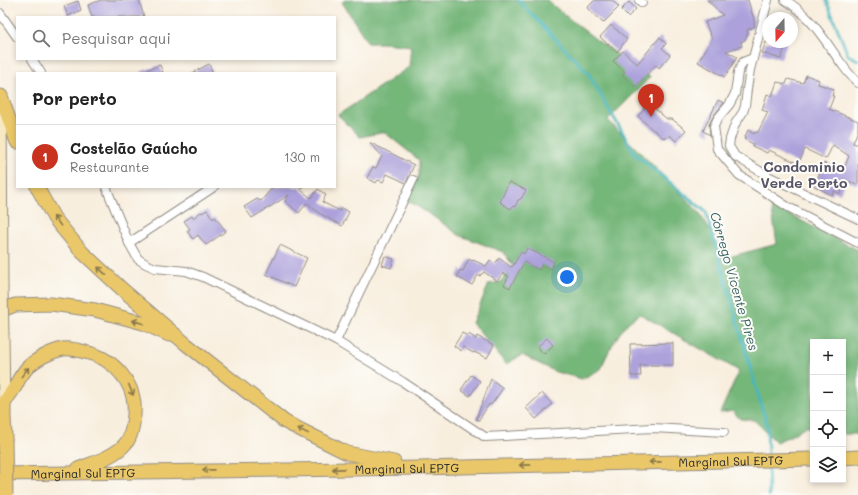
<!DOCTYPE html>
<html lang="pt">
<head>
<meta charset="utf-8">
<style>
  :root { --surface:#fff; --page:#f6f6f6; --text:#222; --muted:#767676; --line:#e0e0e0; --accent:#c8321e }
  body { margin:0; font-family:Mali,sans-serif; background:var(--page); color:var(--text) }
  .controls { position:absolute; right:12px; bottom:12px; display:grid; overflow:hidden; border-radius:0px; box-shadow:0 2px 6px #0003 }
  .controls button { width:36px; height:36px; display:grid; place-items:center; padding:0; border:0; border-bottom:1px solid var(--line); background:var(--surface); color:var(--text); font:20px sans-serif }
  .compass { position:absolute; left:762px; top:12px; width:36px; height:36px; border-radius:50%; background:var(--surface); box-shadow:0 2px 6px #0003; rotate:200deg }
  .you { position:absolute; left:567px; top:277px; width:14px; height:14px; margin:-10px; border:3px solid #fff; border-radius:50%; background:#1a73e8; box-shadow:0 0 0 6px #1a73e833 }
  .badge { display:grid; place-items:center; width:26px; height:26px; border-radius:50%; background:var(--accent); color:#fff; font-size:13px; font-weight:700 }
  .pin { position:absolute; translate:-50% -33px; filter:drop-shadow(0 1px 2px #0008) }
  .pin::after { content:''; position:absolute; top:21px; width:14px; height:12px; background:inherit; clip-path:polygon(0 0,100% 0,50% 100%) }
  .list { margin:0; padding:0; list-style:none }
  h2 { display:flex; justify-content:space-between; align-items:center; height:52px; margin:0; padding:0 16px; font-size:17px }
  h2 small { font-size:13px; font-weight:400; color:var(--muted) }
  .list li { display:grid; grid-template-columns:26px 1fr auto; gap:12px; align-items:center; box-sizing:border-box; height:64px; padding:0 16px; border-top:1px solid var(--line) }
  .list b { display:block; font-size:15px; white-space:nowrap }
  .list p { margin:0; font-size:13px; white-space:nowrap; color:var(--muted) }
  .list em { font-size:13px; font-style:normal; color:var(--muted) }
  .icon { flex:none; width:22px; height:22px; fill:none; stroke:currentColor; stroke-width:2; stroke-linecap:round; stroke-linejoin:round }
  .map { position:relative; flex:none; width:858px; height:495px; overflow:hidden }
  .search { position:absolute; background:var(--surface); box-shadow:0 2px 6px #0003; left:16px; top:16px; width:320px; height:44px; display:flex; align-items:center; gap:10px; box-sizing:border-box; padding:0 14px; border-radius:0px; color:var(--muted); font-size:15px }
  .panel { position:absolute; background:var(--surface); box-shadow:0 2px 6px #0003; left:16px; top:72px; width:320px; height:116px; border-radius:0px }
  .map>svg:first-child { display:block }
  .forest { fill:#74b679; stroke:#507052 }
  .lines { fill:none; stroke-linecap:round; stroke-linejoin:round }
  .stream { stroke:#47b6be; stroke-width:3 }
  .building { fill:#aca1db }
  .street-casing { stroke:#928c84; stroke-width:10 }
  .secondary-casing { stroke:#928c84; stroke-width:13 }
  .primary-casing { stroke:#928c84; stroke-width:15 }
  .street { stroke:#fff; stroke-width:8 }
  .secondary { stroke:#f7e9c3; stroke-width:11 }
  .primary { stroke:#eac769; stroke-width:13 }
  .secondary-bridge-casing { stroke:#928c84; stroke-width:13; stroke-linecap:butt }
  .primary-bridge-casing { stroke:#928c84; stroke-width:15; stroke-linecap:butt }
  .secondary-bridge { stroke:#f7e9c3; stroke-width:11 }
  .primary-bridge { stroke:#eac769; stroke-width:13 }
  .oneway { stroke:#8a794a }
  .labels { text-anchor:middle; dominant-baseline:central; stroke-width:4; stroke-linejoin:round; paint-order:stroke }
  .street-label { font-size:12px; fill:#2b2b2b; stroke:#fdfcf7 }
  .water-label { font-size:13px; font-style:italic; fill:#366366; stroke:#fdfcf7 }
  .quarter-label { font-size:14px; font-weight:bold; fill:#585469; stroke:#fdfcf7 }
</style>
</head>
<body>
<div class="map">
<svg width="858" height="495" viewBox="0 0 858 495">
  <rect width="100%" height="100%" fill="#fdfcf7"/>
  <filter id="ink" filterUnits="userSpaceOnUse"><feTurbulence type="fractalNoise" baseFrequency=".025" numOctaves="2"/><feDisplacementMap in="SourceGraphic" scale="8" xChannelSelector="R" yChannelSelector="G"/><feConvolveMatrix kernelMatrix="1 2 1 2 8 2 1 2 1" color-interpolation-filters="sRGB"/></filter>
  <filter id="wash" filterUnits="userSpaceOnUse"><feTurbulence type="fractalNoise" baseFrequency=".012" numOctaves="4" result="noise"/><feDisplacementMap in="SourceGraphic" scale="16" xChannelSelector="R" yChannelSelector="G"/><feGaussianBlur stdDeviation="0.9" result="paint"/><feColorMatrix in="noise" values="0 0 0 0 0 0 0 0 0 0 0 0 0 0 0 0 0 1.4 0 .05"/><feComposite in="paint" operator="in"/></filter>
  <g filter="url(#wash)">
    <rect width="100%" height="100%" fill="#f8eede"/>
    <path class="forest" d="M346 0H547C579 28 614 53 650 77L608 120 699 212 725 258 777 244 771 205 854 248 858 250V434H843V342H813V427H805L790 436 776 442 754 420 740 419 733 411 720 413 739 371 640 314C636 317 630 320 627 324 616 337 607 353 601 369L582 379 556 372 522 355 506 364 472 323 489 284 500 282 514 267 503 252 459 235 431 215 407 200 419 175V160L384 132 360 137 338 115 409 67 411 46 385 43H368L342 2Z"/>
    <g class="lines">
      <g class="stream">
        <polyline points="518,0 588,73 635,154 706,212 767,426 768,457"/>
        <polyline points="826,0 848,55 858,60"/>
        <polyline points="768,463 769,495"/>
      </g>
    </g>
    <g id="blocks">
      <g class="building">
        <polygon points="101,0 139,0 144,17 92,17 88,5"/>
        <polygon points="595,0 612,0 619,7 603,23 587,8"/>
        <polygon points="707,0 748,0 754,20 754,27 747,30 748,33 745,40 741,42 742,46 726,51 737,57 725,77 698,62 712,39 705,22 723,15"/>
        <polygon points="78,1 81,10 68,16 64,6"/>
        <polygon points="629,2 636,9 628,17 621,10"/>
        <polygon points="611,25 627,39 617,52 600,37"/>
        <polygon points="660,37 666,44 662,48 670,55 659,68 656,65 635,87 622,75 625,72 613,61 623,51 637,64"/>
        <polygon points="766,42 787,42 781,59 762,53"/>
        <polygon points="209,64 213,73 192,73"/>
        <polygon points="160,65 163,73 140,73 140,72"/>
        <polygon points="806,75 819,80 818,84 834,89 832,96 834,96 829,109 858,121 858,130 853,143 858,145 858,185 845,180 840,194 834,191 832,195 814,186 824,163 843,171 849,156 833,145 826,159 805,149 800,160 799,159 797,163 769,150 767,153 752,146 753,144 744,139 748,130 754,134 755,132 757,133 758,132 768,112 762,110 767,94 772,96 777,82 786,84 788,79 803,83"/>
        <polygon points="718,100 724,103 714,115 709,124 710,135 703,131"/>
        <polygon points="649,104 667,119 672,119 686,130 676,141 670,135 667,138 662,137 654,130 653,130 638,116"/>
        <polygon points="370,143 371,143 414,165 406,183 387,174 383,182 378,180 376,183 367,178 373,167 376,168 382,156"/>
        <polygon points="509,182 526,190 521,199 520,199 519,200 518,200 515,207 513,206 511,209 501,203 502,203 500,202"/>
        <polygon points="273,187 303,187 300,189 311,198 318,189 326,195 322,202 340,211 341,208 349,212 342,226 319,213 307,203 299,213 285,201 289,195 252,218 244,207 257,199 261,201"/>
        <polygon points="207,210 213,219 215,217 226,231 206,245 198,235 193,239 187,231 190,229 184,221 192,216 193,218 201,212 202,213"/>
        <polygon points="280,245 307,258 294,287 266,274"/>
        <polygon points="527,248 554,262 551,269 541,264 542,265 539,270 524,262 510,288 504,285 509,276 503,273 497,281 484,272 482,274 481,274 480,276 478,275 472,285 457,277 460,270 463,271 469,259 472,261 473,260 486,266 490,260 495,264 499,258 511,267 512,266 513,266 521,252 524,254"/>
        <polygon points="385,256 394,259 391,268 382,265"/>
        <polygon points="462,333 468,336 469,334 476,339 477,336 494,345 487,358 474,352 473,353 463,347 461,351 454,346"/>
        <polygon points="547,338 553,345 544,354 537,347"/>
        <polygon points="673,343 673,365 640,365 641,376 631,376 630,344"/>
        <polygon points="471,375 480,381 470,396 461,390"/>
        <polygon points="491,379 503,388 491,405 489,404 479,420 476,419"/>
        <polygon points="542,393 552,404 536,419 526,408"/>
      </g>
    </g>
  </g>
  <g filter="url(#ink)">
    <use href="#blocks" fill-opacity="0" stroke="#928c84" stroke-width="1"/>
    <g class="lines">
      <g class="street-casing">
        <g id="street">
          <polyline points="639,0 642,3"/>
          <polyline points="768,0 750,70 747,89 745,106 743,112 735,124 730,139 729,146 735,156 768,176 858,219"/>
          <path d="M785 0C812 16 826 43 844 67 848 73 853 78 858 83"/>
          <polyline points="0,13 17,37"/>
          <polyline points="753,58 743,62 738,72 735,94 729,105 718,118 714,126 717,149 739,175 788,207 858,243"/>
          <polyline points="32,59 41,73"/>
          <polyline points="106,187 129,243 214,187"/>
          <polyline points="129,243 138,259 146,264 155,268 186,271 203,277 336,341 403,382 485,437 653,428 724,432"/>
          <polyline points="336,341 413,180"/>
        </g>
      </g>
      <g class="secondary-casing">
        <g id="secondary">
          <polyline points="1,101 2,287"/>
          <polyline points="3,335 4,405"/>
        </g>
      </g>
      <g class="primary-casing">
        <g id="primary">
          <polyline points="1,96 17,142"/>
          <polyline points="37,187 54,218 82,252 123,290 186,344 285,422 347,453 394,462"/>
          <polyline points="0,311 15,305 51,304 95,310 143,323 169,335"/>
          <path d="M5 439C5 431 4 422 4 414 4 412 4 408 4 405 5 400 12 392 15 387 18 380 22 374 26 369 34 360 52 351 63 349 70 348 78 350 85 352 114 358 137 384 134 415 133 424 132 436 126 443 116 456 93 463 78 469"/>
          <polyline points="843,458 858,457"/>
          <path id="s1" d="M0 474 419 468 813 459"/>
        </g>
      </g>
      <use href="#street" class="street"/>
      <use href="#secondary" class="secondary"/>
      <use href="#primary" class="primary"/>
      <g class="secondary-bridge-casing">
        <polyline id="secondary-bridge" points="2,287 3,335"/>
      </g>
      <g class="primary-bridge-casing">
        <polyline id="primary-bridge" points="5,439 6,495"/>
      </g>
      <use href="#secondary-bridge" class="secondary-bridge"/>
      <use href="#primary-bridge" class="primary-bridge"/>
    </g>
    <defs><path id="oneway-shaft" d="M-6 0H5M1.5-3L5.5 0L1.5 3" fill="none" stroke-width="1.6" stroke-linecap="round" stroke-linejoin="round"/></defs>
    <g class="oneway">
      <use href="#oneway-shaft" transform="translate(57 221) rotate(-127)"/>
      <use href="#oneway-shaft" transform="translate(102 271) rotate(-137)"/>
      <use href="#oneway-shaft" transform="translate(138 322) rotate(-164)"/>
      <use href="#oneway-shaft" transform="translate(25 372) rotate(-51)"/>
      <use href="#oneway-shaft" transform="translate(131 390) rotate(68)"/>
      <use href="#oneway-shaft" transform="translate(303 431) rotate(-154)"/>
      <use href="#oneway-shaft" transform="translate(655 462) rotate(179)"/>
      <use href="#oneway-shaft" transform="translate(525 465) rotate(179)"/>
      <use href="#oneway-shaft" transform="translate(338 469) rotate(179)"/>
      <use href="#oneway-shaft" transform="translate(208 470) rotate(179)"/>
    </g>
  </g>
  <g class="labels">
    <g class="street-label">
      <text stroke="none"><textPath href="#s1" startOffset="731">Marginal Sul EPTG</textPath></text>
      <text stroke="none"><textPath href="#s1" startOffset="407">Marginal Sul EPTG</textPath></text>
      <text stroke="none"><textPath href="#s1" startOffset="83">Marginal Sul EPTG</textPath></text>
    </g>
    <g class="water-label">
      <text transform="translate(735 281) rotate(74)">Córrego Vicente Pires</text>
    </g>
    <g class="quarter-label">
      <text x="804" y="166">Condominio<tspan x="804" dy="16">Verde Perto</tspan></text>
    </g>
  </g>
</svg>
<div class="controls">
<button>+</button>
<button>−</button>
<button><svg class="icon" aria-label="locate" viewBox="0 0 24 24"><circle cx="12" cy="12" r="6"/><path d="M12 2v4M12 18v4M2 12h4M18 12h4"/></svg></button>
<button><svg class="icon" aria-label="layers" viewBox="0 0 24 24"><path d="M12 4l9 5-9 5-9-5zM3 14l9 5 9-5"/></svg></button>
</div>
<svg class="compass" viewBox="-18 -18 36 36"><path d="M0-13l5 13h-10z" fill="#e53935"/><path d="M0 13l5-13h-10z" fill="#767676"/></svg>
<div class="you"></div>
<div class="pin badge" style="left:651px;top:117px">1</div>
<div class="search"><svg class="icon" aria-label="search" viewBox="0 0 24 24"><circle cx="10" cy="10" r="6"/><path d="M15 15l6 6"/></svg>Pesquisar aqui</div>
<section class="panel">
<h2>Por perto<small></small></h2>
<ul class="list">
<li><span class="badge">1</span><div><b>Costelão Gaúcho</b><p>Restaurante</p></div><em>130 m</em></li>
</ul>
</section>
</div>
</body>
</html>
